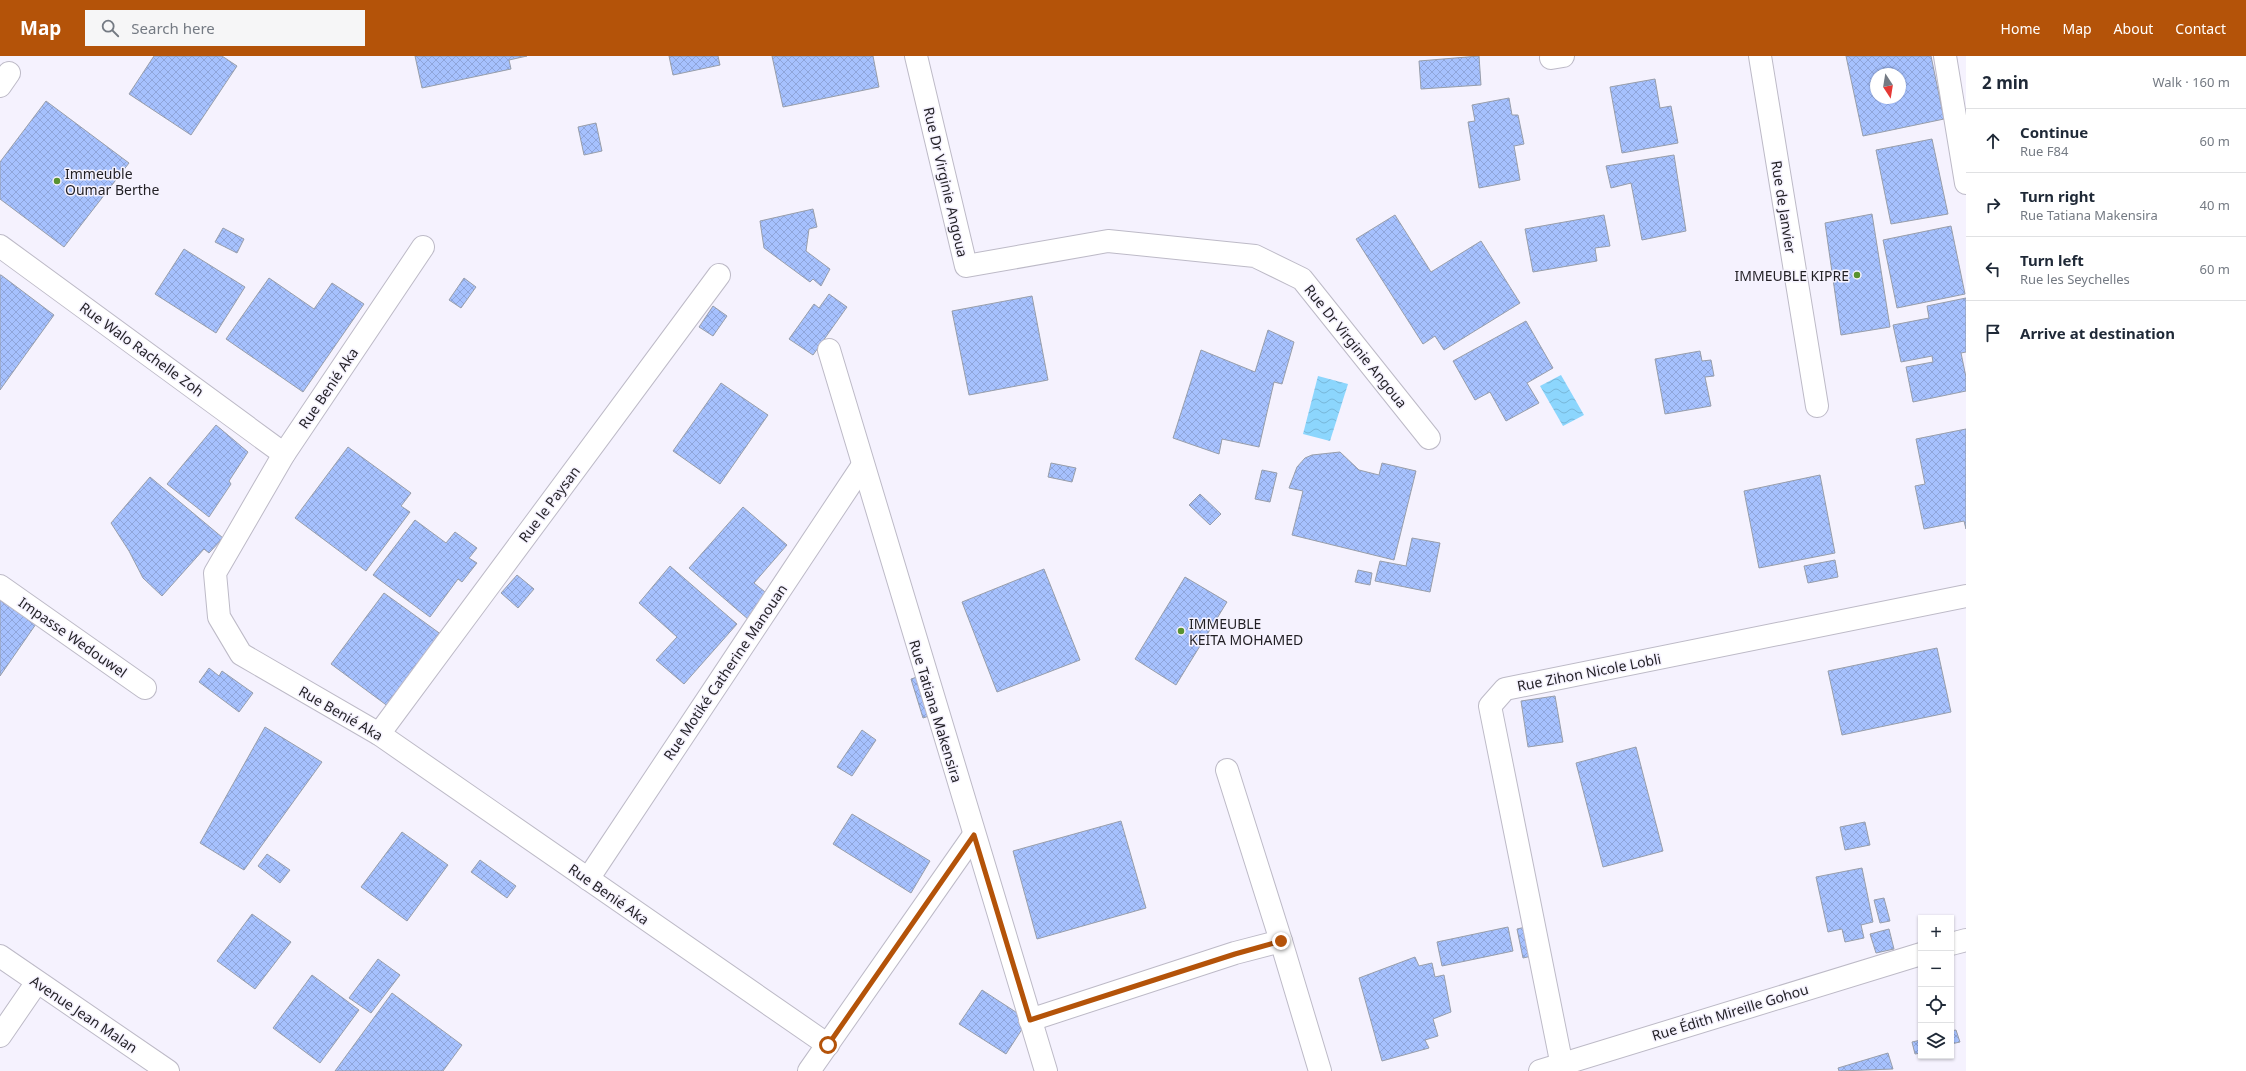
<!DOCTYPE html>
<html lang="en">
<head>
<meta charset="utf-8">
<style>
  :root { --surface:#fff; --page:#f6f6f7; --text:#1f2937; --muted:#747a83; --line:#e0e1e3; --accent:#b45309 }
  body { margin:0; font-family:"Noto Sans",sans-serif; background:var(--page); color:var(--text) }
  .controls { position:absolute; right:12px; bottom:12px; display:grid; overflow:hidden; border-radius:0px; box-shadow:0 1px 3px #0004 }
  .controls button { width:36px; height:36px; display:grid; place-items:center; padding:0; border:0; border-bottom:1px solid var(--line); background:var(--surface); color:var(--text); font:20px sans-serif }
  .compass { position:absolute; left:1870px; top:12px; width:36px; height:36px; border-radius:50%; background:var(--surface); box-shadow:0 1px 3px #0004; rotate:168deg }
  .stop { position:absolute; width:12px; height:12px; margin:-9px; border:3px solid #b45309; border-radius:50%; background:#fff }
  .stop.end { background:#b45309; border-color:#fff; box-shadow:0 1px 4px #0008 }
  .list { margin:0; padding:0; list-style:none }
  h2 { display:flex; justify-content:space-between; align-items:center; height:52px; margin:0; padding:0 16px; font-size:17px }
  h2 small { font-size:13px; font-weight:400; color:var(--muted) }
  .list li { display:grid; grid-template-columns:26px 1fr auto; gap:12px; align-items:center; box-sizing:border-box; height:64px; padding:0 16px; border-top:1px solid var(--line) }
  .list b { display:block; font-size:15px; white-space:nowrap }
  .list p { margin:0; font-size:13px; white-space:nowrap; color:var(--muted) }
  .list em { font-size:13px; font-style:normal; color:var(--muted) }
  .icon { flex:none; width:22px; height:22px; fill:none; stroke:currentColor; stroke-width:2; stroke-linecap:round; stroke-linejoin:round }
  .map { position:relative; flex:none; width:1966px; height:1015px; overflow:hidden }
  header { display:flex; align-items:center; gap:24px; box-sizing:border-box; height:56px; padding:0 20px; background:var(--accent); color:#fff }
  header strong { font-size:19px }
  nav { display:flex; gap:22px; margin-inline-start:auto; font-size:14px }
  .search { width:280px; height:36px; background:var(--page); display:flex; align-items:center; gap:10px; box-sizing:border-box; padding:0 14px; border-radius:0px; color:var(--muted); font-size:15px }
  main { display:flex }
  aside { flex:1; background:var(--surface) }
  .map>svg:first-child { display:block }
  .water { fill:url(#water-waves) }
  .building { fill:url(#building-cross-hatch); stroke:#989eaa; fill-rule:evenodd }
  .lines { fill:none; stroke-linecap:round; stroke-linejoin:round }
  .street-casing { stroke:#bdbac7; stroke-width:24 }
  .secondary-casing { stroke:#bdbac7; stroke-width:24 }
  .street { stroke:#fff; stroke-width:22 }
  .secondary { stroke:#fff; stroke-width:22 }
  .route { stroke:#b45309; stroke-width:5 }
  .poi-dot { fill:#59922f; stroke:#f5f2fe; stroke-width:1.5 }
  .labels { text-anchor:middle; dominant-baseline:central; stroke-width:3; stroke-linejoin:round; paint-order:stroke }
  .poi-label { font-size:14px; fill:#211f24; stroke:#f5f2fe; text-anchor:start }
  .street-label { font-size:14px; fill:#211f24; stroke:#f5f2fe }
</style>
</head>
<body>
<header>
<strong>Map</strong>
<div class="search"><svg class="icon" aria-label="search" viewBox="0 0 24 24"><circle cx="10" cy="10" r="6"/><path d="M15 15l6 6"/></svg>Search here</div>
<nav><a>Home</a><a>Map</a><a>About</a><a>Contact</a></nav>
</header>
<main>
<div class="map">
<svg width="1966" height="1015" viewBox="0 0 1966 1015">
  <defs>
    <pattern id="water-waves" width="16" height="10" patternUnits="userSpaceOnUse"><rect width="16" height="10" fill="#8cd6fd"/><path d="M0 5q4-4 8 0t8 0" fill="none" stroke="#78b7d9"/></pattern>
    <pattern id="building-cross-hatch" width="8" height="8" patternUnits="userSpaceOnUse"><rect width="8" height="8" fill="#a6c1fe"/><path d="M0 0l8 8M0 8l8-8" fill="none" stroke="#8fa5da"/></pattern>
  </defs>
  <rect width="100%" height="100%" fill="#f5f2fe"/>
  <g class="water">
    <polygon points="1561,319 1584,359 1563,370 1540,330"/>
    <polygon points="1318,320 1348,328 1330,385 1303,378"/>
  </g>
  <g class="building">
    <polygon points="154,0 222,0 237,10 191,79 129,38"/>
    <polygon points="415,0 527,0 509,4 511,13 422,32"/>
    <polygon points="669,0 718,0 720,9 673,19"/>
    <polygon points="772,0 873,0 879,31 783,51"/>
    <polygon points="1479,0 1481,29 1421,33 1419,5"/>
    <path d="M1846 0H1931L1944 63 1863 80ZM1876 18H1900V42H1876Z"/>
    <polygon points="1655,23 1660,52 1671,50 1678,87 1622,97 1610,31"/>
    <polygon points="1509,42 1512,59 1518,59 1524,88 1514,90 1520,124 1479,132 1468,66 1475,65 1472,49"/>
    <polygon points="46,45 129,107 64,191 0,143 0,106"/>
    <polygon points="596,67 602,95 584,99 578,71"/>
    <polygon points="1932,83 1948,158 1891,168 1876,94"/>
    <polygon points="1674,99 1686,175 1642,184 1631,127 1611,132 1606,110"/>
    <polygon points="813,153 817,171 809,173 806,195 830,213 821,230 813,223 810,226 764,192 760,165"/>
    <polygon points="1872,158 1890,271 1841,279 1825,167"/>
    <polygon points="1395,159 1431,216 1481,185 1520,247 1444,294 1435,280 1423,288 1356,183"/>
    <polygon points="1604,159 1610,190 1595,192 1597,205 1533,216 1525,173"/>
    <polygon points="1951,170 1965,238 1897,252 1883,184"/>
    <polygon points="223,172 244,183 237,197 215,186"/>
    <polygon points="184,193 245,231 216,277 155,238"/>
    <polygon points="1,219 54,259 0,334 0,219"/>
    <polygon points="269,222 314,253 332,227 364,248 303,336 226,283"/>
    <polygon points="464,222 476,231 461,252 449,244"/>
    <polygon points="829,238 847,251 813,299 789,283 814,248 819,252"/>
    <polygon points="1032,240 1048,324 969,339 952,255"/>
    <polygon points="1966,242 1966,296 1961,297 1966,321 1966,335 1913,346 1906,311 1933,306 1932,300 1901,306 1893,269 1929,262 1927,250"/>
    <polygon points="713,250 727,260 713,280 699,271"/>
    <polygon points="1526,265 1553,312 1527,327 1539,347 1506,365 1490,336 1475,344 1453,305"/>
    <polygon points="1268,274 1294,286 1282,328 1274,326 1259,391 1222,383 1219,398 1173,382 1201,294 1255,316"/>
    <polygon points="1700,295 1702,305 1711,304 1714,320 1705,321 1711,350 1665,358 1655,303"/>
    <polygon points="721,327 768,359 720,428 673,395"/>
    <polygon points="216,369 248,396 229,425 231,428 209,461 167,428"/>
    <polygon points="1966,373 1966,473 1964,465 1924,473 1915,430 1925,428 1916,383"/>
    <polygon points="348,391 411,437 401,450 410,456 366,515 295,462"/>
    <polygon points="1340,396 1359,414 1379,419 1382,407 1416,415 1394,504 1292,479 1303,435 1289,432 1297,411 1305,402 1312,399"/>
    <polygon points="1051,407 1076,412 1072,426 1048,421"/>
    <polygon points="1262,414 1277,417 1270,446 1255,443"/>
    <polygon points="1820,419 1835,497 1759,512 1744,435"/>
    <polygon points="150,421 223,482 209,497 204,493 162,540 143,522 129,495 111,467"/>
    <polygon points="1200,438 1221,458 1210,469 1189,449"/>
    <polygon points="743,451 787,489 754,527 770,540 749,564 689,512"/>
    <polygon points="415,464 446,487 455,476 477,492 469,502 477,507 462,526 458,523 430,561 373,519"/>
    <polygon points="1412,482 1440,487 1430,536 1375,525 1380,505 1406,510"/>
    <polygon points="1835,504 1838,521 1808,527 1804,510"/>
    <polygon points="670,510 737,568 684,628 656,604 677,581 639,547"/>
    <polygon points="1044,513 1080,604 997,636 962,546"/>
    <polygon points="1358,514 1372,517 1370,529 1355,526"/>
    <polygon points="517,519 534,533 518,552 501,537"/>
    <polygon points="1185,521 1227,546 1176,629 1135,603"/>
    <polygon points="384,537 442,579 389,651 331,608"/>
    <polygon points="0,544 36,568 0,620"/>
    <polygon points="1937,592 1951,656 1842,679 1828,615"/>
    <polygon points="209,612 219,620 222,615 253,637 239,656 199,626"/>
    <polygon points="920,620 932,659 923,662 911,623"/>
    <polygon points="1555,640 1563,686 1528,691 1521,645"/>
    <polygon points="265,671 322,706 244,814 200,787"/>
    <polygon points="862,674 876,684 852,720 837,711"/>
    <polygon points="1636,691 1663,795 1603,811 1576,707"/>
    <polygon points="852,758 930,805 911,837 833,788"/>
    <polygon points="1121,765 1146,852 1037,883 1013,795"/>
    <polygon points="1865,766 1870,789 1845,794 1840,771"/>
    <polygon points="402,776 448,809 407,865 361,831"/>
    <polygon points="267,798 290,814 280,827 258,810"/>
    <polygon points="480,804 516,830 507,842 471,816"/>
    <polygon points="1862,812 1873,866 1861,869 1864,882 1845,886 1842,873 1828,876 1816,821"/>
    <polygon points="1884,842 1890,865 1880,867 1874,844"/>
    <polygon points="252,858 291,886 255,933 217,905"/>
    <polygon points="1530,870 1536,899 1523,902 1517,873"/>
    <polygon points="1508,871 1513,895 1442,910 1437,886"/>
    <polygon points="1889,873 1894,893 1876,897 1870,878"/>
    <polygon points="1415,901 1419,910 1432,907 1435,921 1444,919 1451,956 1433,963 1438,980 1425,984 1429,992 1382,1005 1359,922"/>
    <polygon points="378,903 400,919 371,957 349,942"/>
    <polygon points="312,919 359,954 320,1007 273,972"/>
    <polygon points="982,934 1028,964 1006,998 959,968"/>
    <polygon points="392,937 462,989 443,1015 335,1015"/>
    <polygon points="1956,974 1960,986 1951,988 1951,975"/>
    <polygon points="1921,984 1921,997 1915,998 1912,986"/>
    <polygon points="1888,997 1893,1013 1839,1015 1838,1012"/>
  </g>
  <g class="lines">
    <g class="street-casing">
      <g id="street">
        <polyline points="916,0 966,210 1108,185 1255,200 1302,223 1429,382"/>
        <polyline points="1760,0 1817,350"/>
        <polyline points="1945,0 1966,127"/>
        <polyline points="1551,2 1563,0"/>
        <polyline points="0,30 9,17"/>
        <polyline points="0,190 284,398"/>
        <polyline points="423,191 284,398 215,517 219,561 241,598 379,678 828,989"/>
        <polyline points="829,294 1046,1015"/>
        <polyline points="0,530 145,632"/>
        <polyline points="379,678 719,219"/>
        <polyline points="1227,714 1281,885 1320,1015"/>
        <polyline points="588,823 863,409"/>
        <polyline points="1951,888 1966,884"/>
        <polyline points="1030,964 1235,897 1281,885"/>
        <polyline points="0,980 37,926"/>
        <polyline points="809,1015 974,779"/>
        <polyline points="1540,1015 1921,898"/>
        <polyline points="1563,1015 1490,650 1505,633 1966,540"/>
      </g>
    </g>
    <g class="secondary-casing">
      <polyline id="secondary" points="0,900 168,1015"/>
    </g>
    <use href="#street" class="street"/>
    <use href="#secondary" class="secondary"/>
  </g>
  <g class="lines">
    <polyline class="route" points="828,989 974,779 1030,964 1235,898 1281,885"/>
  </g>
  <g class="poi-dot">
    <circle cx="57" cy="125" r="4"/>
    <circle cx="1857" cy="219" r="4"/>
    <circle cx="1181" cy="575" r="4"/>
  </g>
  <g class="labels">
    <g class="poi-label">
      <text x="65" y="117">Immeuble<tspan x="65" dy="16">Oumar Berthe</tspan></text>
      <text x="1849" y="219" text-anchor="end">IMMEUBLE KIPRE</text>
      <text x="1189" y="567">IMMEUBLE<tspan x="1189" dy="16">KEITA MOHAMED</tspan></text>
    </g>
    <g class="street-label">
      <text transform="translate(946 126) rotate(77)">Rue Dr Virginie Angoua</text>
      <text transform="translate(1784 151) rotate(81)">Rue de Janvier</text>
      <text transform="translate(1356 290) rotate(51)">Rue Dr Virginie Angoua</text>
      <text transform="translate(142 293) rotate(36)">Rue Walo Rachelle Zoh</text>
      <text transform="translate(328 332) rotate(-56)">Rue Benié Aka</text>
      <text transform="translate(549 448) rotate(-53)">Rue le Paysan</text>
      <text transform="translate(73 581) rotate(35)">Impasse Wedouwel</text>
      <text transform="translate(725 616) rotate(-56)">Rue Motiké Catherine Manouan</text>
      <text transform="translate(1589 616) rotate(-11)">Rue Zihon Nicole Lobli</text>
      <text transform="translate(936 655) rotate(73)">Rue Tatiana Makensira</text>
      <text transform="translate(341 657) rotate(30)">Rue Benié Aka</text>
      <text transform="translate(609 838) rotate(35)">Rue Benié Aka</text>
      <text transform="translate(1730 956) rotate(-17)">Rue Édith Mireille Gohou</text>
      <text transform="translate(84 958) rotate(34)">Avenue Jean Malan</text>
    </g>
  </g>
</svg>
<div class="controls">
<button>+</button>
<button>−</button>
<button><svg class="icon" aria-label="locate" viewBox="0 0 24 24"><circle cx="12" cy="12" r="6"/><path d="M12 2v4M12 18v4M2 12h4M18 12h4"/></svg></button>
<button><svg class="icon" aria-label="layers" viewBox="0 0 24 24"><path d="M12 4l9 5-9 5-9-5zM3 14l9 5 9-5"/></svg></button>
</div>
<svg class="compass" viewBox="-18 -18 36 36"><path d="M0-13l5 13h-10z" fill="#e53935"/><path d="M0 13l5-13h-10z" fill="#747a83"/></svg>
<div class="stop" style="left:828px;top:989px"></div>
<div class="stop end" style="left:1281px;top:885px"></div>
</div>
<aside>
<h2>2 min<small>Walk · 160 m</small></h2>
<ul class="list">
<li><svg class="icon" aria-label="ahead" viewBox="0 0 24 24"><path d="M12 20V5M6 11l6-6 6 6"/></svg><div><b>Continue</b><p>Rue F84</p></div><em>60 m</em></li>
<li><svg class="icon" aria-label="right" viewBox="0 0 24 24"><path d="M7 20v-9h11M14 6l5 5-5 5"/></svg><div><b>Turn right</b><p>Rue Tatiana Makensira</p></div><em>40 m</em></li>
<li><svg class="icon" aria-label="left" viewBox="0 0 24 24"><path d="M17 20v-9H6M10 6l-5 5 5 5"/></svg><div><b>Turn left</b><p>Rue les Seychelles</p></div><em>60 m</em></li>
<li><svg class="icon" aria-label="arrive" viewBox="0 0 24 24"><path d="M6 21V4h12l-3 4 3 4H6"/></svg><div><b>Arrive at destination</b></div></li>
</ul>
</aside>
</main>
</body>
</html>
